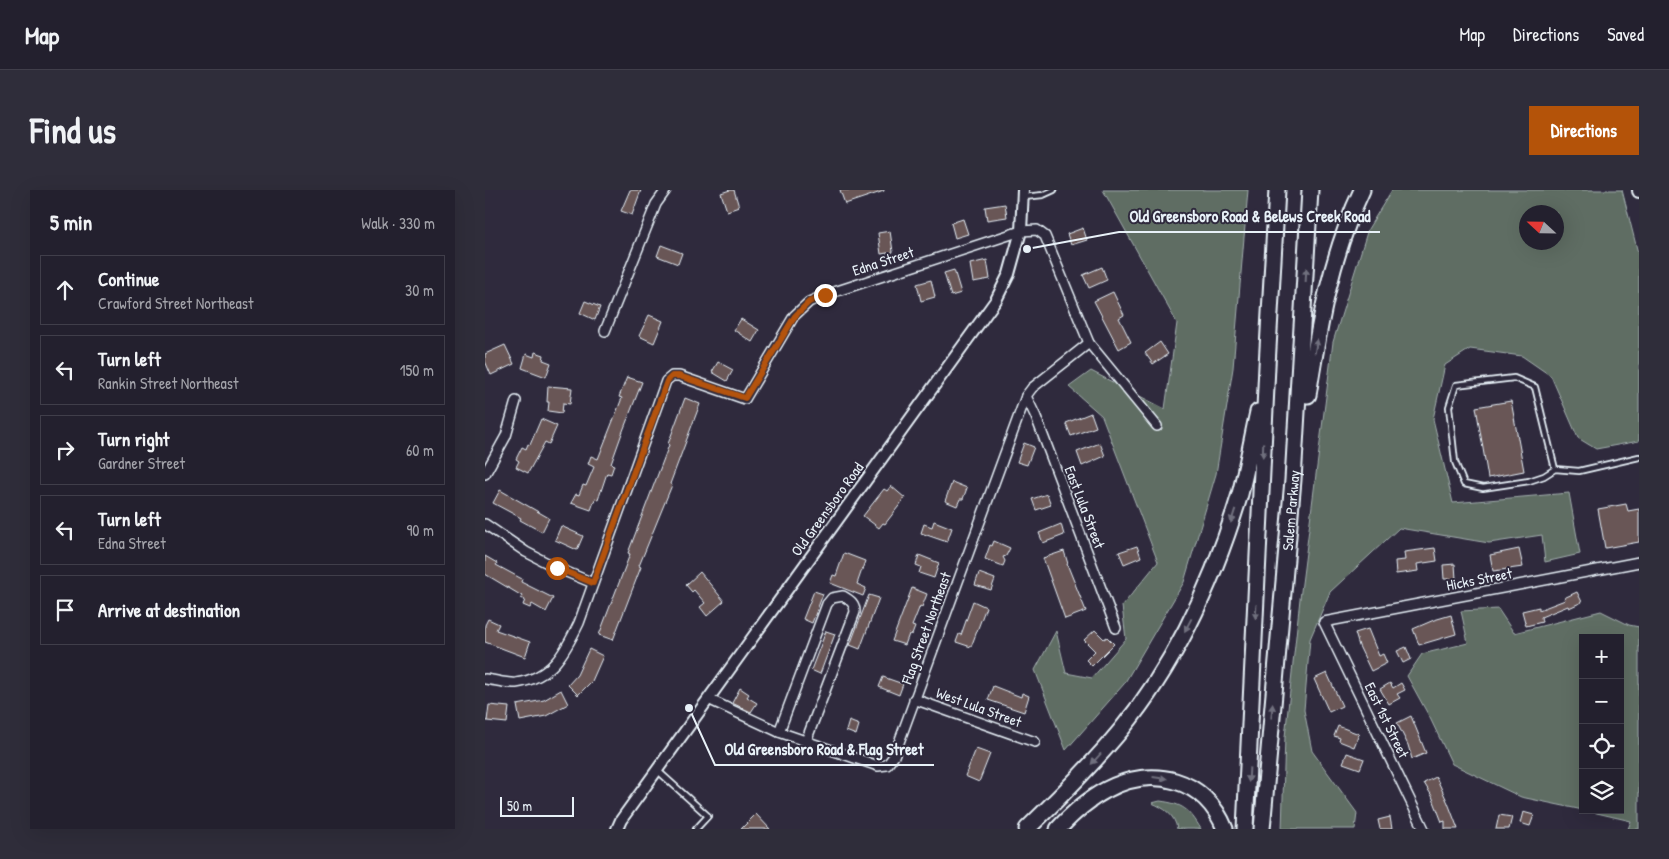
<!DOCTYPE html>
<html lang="en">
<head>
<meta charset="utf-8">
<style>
  :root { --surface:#23202e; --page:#2f2d3a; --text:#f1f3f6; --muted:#a3a3aa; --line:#403e4a; --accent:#b45309 }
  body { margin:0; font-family:"Patrick Hand",sans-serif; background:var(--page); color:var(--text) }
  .controls { position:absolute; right:15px; bottom:15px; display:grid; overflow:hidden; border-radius:0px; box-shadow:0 5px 20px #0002 }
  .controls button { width:45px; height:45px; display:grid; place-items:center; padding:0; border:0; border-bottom:1px solid var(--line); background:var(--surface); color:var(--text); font:25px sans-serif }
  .compass { position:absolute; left:1034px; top:15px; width:45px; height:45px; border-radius:50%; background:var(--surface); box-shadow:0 5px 20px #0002; rotate:292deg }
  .scale { position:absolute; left:15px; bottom:12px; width:74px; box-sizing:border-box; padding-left:5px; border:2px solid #e8f1f8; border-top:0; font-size:14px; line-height:18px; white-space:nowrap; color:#e8f1f8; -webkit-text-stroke:4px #2f2a3d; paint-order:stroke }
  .stop { position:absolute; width:15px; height:15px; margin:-11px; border:4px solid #b45309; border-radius:50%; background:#fff }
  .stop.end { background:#b45309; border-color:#fff; box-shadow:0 1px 5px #0008 }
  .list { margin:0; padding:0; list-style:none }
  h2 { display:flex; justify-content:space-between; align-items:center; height:65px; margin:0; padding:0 20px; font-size:21px }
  h2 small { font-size:16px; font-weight:400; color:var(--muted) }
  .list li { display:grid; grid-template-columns:32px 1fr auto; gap:15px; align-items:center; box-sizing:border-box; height:70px; margin:0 10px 10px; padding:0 10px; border:1px solid var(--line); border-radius:0px }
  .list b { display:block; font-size:19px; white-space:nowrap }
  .list p { margin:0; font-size:16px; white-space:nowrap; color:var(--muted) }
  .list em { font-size:16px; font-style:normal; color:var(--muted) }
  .icon { flex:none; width:28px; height:28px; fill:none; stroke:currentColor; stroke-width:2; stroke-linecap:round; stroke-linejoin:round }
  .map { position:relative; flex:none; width:1154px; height:639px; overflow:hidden; border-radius:0px }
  header { display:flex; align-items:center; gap:30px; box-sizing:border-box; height:70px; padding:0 25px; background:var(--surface); border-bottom:1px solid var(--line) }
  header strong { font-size:24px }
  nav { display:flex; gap:28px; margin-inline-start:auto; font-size:18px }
  .intro { display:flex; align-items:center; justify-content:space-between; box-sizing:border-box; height:120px; padding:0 30px }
  h1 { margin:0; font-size:35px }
  .button { padding:12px 22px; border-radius:0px; background:var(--accent); color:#fff; font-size:18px; font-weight:700 }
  main { display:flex; gap:30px; padding:0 30px }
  aside { flex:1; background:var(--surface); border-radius:0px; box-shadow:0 5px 20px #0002 }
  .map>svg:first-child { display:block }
  .green { fill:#5e6d64; stroke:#a3afae; fill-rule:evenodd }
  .building { fill:#695657; stroke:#e8f1f8 }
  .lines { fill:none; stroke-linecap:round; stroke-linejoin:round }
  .service-casing { stroke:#e8f1f8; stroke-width:8 }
  .minor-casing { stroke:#e8f1f8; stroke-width:12 }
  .tertiary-casing { stroke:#e8f1f8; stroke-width:14 }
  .secondary-casing { stroke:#e8f1f8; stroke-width:16 }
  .motorway-casing { stroke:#e8f1f8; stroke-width:19 }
  .service { stroke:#2f2a3d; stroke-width:4.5 }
  .minor { stroke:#2f2a3d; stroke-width:9 }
  .tertiary { stroke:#2f2a3d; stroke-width:10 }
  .secondary { stroke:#2f2a3d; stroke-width:12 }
  .motorway { stroke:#2f2a3d; stroke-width:15 }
  .oneway { fill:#70707e }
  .route { stroke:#b45309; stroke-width:6 }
  .labels { text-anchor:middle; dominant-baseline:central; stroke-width:4; stroke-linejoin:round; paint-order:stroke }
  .street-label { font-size:15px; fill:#e8f1f8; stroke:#2f2a3d }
  .leader { fill:none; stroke:#e8f1f8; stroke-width:2 }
  .callout-dot { fill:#e8f1f8; stroke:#2f2a3d; stroke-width:2 }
  .callout-label { font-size:16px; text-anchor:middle; font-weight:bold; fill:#e8f1f8; stroke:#2f2a3d; stroke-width:4; stroke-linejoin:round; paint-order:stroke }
</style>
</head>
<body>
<header>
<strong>Map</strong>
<nav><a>Map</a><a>Directions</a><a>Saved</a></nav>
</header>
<div class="intro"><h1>Find us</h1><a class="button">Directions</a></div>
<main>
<aside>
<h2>5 min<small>Walk · 330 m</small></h2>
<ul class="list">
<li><svg class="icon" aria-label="ahead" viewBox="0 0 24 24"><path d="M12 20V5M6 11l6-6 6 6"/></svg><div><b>Continue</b><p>Crawford Street Northeast</p></div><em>30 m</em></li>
<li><svg class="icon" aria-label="left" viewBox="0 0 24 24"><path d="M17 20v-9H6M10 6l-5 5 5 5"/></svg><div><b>Turn left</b><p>Rankin Street Northeast</p></div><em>150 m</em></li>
<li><svg class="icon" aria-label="right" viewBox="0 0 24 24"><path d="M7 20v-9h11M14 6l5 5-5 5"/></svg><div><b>Turn right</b><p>Gardner Street</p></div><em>60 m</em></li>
<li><svg class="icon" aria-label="left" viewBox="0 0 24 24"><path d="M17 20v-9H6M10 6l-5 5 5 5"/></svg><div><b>Turn left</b><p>Edna Street</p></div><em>90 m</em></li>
<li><svg class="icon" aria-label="arrive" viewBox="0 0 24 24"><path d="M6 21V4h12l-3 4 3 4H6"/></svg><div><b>Arrive at destination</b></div></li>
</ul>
</aside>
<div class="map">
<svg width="1154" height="639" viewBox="0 0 1154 639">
  <rect width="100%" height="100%" fill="#2f2a3d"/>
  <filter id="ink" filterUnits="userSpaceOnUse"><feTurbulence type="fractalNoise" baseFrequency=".02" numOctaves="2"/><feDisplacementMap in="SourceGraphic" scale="10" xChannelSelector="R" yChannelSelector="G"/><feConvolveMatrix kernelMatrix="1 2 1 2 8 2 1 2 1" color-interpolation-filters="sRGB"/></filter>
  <g filter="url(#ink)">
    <g class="green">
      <polygon points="618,0 763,0 748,178 731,284 699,392 639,494 581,560 550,480 571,441 581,483 607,488 641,449 637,416 673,372 617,226 584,197 606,181 680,219 692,133"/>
      <path d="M907 0H1137L1154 67V251L1111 259 1093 248 1066 186 1037 166 985 159 960 175 948 229 968 313 1084 303 1095 364 1060 372 1057 345 1004 353 914 338 845 402 825 449 819 520 827 561 872 623 870 639H797L800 547 815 409 848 152 883 39ZM1072 22V52H1042V22Z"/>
      <polygon points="1013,419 1029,443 1116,421 1144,435 1154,437 1154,639 1143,639 1146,631 1099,620 1135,620 1135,448 1098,448 1098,620 1036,607 967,574 945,528 922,486 937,464 983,453 976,421"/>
      <path d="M675 611C698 614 704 619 716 639H692C690 625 679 618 667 613Z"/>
    </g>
    <g class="building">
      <polygon points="145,0 156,0 147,25 136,21"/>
      <polygon points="245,0 249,0 254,17 242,21 236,3"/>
      <polygon points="355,0 399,0 399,1 360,14"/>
      <polygon points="520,14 522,27 502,30 500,17"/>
      <polygon points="478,29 483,44 470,48 466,33"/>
      <polygon points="598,38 602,50 586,55 582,44"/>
      <polygon points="405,41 408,62 396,64 393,43"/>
      <polygon points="176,55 197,63 193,74 172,66"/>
      <polygon points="502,70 505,89 488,92 485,74"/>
      <polygon points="617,77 622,90 604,98 598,85"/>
      <polygon points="469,80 476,103 466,106 459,83"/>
      <polygon points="446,90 450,107 436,111 432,94"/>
      <polygon points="628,102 639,125 634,128 646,152 634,159 609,111"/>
      <polygon points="100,111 115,117 110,130 95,123"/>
      <polygon points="164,125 178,131 169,153 154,146"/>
      <polygon points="256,129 274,140 267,152 249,140"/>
      <polygon points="675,152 683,164 668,174 660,163"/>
      <polygon points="20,155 29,174 6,185 0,171 0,164"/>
      <polygon points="50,162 59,165 58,170 66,173 61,187 37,178 41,164 49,167"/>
      <polygon points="233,172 248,180 242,191 227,182"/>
      <polygon points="142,187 157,192 136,246 126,274 129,275 126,284 122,283 113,310 110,309 106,320 86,313 91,304 94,305 98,295 101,296 109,277 103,274 106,266 113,269 137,208 134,207"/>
      <polygon points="63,196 87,198 85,214 78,213 77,223 63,221 64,212 62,212"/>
      <polygon points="200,208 215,214 185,294 187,295 154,376 156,377 128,450 114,445 145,364 143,363 184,255 183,254"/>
      <polygon points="1026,211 1039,281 1003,288 991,217"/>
      <polygon points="606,223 611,237 586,246 581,233"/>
      <polygon points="56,229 72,236 64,254 60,252 43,283 31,277 34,271 31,269 37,257 41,259 43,254 45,255"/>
      <polygon points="539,253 549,257 542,275 532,272"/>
      <polygon points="615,253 620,266 597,276 592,262"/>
      <polygon points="467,292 482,298 478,309 475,309 472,316 460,311"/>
      <polygon points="406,296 420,308 400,334 398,333 394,338 378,326 399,299 402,301"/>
      <polygon points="15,300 64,328 57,342 35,330 36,328 8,313"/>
      <polygon points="562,304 566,315 551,320 547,309"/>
      <polygon points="1141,314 1143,321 1154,319 1154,352 1120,358 1113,319"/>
      <polygon points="449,331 467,338 462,352 436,343 439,334 447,337"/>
      <polygon points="576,334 579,345 558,353 554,343"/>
      <polygon points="76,336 98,346 92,360 70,350"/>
      <polygon points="509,351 525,358 521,366 518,367 520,371 518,376 500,369 505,355 507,356"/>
      <polygon points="652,356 656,367 639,374 634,362"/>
      <polygon points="950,358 952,371 932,374 933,381 911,384 910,371 920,370 919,362"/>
      <polygon points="1034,359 1038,377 1008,381 1005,365"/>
      <polygon points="579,361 583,374 582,374 601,421 580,429 558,368"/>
      <polygon points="359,363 380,371 372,394 381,398 378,406 345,393 348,385 351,386"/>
      <polygon points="434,365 454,373 449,388 434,383 436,377 431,375"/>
      <polygon points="0,366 12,373 11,375 37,389 36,392 68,408 61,422 47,414 45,418 38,415 40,410 36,408 37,406 0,384"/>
      <polygon points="970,374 971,389 959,389 958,375"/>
      <polygon points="215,382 239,411 222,426 215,417 220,413 209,400 207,402 201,395"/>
      <polygon points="494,383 510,389 506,400 490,395"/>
      <polygon points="427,398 442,404 437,417 435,416 427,436 430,437 427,445 424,444 420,455 407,451"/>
      <polygon points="329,401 338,404 327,433 318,429"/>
      <polygon points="1092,402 1097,412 1084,418 1083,416 1056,427 1057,432 1041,436 1037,421 1054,417 1054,420 1080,410 1079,408"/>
      <polygon points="384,405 394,408 375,459 365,455"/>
      <polygon points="488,411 501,417 486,457 471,452 474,444 476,445"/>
      <polygon points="966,425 971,444 934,455 928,439 949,430"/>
      <polygon points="3,429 14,434 11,440 45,452 40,467 0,452 0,435"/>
      <polygon points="883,439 894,466 898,464 902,473 886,481 874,456 870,443"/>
      <polygon points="610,440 619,449 622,447 629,454 607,476 601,470 610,461 599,450"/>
      <polygon points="341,441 350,444 335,484 326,480"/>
      <polygon points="921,457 926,469 918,473 912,461"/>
      <polygon points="104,459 118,466 107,491 93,505 83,495 92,485"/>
      <polygon points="842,483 857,516 844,522 829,489"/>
      <polygon points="398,487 418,494 414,505 394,497"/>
      <polygon points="905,493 908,498 916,493 920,500 912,504 915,508 904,514 895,499"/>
      <polygon points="508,496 536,507 537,503 544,506 539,522 503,510"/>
      <polygon points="255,498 264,504 262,507 272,513 266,522 247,513"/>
      <polygon points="76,500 83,514 61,526 35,531 32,515 59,510"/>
      <polygon points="4,515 24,517 22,533 2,531"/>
      <polygon points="926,526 941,563 927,569 923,555 912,533"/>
      <polygon points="364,531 374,535 371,545 361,541"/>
      <polygon points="853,536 874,544 869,557 854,551 855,548 849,546"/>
      <polygon points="491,559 505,564 494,592 480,586"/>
      <polygon points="862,563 879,569 875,579 858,573"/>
      <polygon points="951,587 963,613 973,639 960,639 960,631 957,632 947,606 939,593"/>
      <polygon points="1038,622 1049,625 1045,636 1035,633"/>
      <polygon points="271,624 285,639 256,639"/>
      <polygon points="1014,625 1027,627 1024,639 1011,639"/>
      <polygon points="905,627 907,639 895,639 893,630"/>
    </g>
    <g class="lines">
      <g class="service-casing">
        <g id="service">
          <polyline points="539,7 558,5 569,0"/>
          <polyline points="1070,279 1050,197 1029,188 971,195 964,217 970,272 979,294 998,298 1044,291 1059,286 1070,279 1094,281 1154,267"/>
          <polyline points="172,580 223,626 211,639"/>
        </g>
      </g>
      <g class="minor-casing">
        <g id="minor">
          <polyline points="120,141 171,14 181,0"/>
          <polyline points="541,206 551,227 631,438"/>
          <polyline points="0,284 21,246 31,211"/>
          <polyline points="0,334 41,362 72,378 108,393"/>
          <path d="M0 489C10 490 22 494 31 493 67 488 80 462 94 433L181 191 187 186H194L260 209 309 126 324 112 340 105 536 41 552 40 560 46 604 153 672 236"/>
          <polyline points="223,509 294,542 393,576 402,575 409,566 541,206 547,198 604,153"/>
          <polyline points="429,509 550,552"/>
          <path d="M294 542 342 414 347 408 358 406C365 410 370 413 370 422L321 551"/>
          <polyline points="939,639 839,432 1154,372"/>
        </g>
      </g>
      <g class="tertiary-casing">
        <polyline id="tertiary" points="132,639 136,630 511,110 524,84 536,41 538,0"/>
      </g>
      <g class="secondary-casing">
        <polyline id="secondary" points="1154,0 1154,1"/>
      </g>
      <g class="motorway-casing">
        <g id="motorway">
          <path d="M823 205C834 135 846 65 877 0"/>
          <path d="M542 639C575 607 607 575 636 540 692 472 730 387 755 304 762 277 767 249 773 222"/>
          <path d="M573 639C587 624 602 610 621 600 667 575 720 588 740 639"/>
          <polyline points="760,639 782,176 792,0"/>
          <path id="s1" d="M777 639 808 290 825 0"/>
        </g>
      </g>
      <use href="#service" class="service"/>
      <use href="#minor" class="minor"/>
      <use href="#tertiary" class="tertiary"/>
      <use href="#secondary" class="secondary"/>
      <use href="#motorway" class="motorway"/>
    </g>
    <defs><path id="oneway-solid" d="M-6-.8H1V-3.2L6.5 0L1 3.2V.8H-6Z" transform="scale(1.25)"/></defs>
    <g class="oneway">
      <use href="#oneway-solid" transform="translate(821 85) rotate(-87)"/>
      <use href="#oneway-solid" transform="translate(831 156) rotate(-80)"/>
      <use href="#oneway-solid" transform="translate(778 260) rotate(92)"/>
      <use href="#oneway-solid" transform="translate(748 326) rotate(108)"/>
      <use href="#oneway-solid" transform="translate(771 422) rotate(93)"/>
      <use href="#oneway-solid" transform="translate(703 435) rotate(118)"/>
      <use href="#oneway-solid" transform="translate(787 521) rotate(-85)"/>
      <use href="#oneway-solid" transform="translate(611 569) rotate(132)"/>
      <use href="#oneway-solid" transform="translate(764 585) rotate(93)"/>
      <use href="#oneway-solid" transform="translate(675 588) rotate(7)"/>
    </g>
  </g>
  <g class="lines" filter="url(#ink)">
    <polyline class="route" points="72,378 108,393 182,191 187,186 194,186 260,208 310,126 324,112 340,105"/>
  </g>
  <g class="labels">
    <g class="street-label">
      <text transform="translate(398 71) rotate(-18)">Edna Street</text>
      <text transform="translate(600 317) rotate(69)">East Lula Street</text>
      <text transform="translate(342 319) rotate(-54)">Old Greensboro Road</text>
      <text stroke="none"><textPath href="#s1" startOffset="320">Salem Parkway</textPath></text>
      <text transform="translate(994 389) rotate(-11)">Hicks Street</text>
      <text transform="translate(441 438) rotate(-70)">Flag Street Northeast</text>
      <text transform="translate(494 517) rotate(20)">West Lula Street</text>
      <text transform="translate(902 530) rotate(64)">East 1st Street</text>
    </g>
  </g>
  <path class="leader" d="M542 59L634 42H895M204 518L230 575H449"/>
  <g class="callout-dot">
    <circle cx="542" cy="59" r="5"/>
    <circle cx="204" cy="518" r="5"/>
  </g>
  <g class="callout-label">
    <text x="765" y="32">Old Greensboro Road &amp; Belews Creek Road</text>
    <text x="339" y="565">Old Greensboro Road &amp; Flag Street</text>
  </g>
</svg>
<div class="controls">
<button>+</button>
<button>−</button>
<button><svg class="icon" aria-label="locate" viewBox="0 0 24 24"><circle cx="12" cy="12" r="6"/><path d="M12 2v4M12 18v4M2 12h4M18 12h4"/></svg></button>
<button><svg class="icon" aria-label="layers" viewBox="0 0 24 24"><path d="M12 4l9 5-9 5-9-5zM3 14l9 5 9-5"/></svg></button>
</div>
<svg class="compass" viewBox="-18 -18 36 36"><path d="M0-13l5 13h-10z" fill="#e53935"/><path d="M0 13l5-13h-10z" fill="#a3a3aa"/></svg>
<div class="scale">50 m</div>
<div class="stop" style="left:72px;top:378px"></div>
<div class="stop end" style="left:340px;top:105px"></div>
</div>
</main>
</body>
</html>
